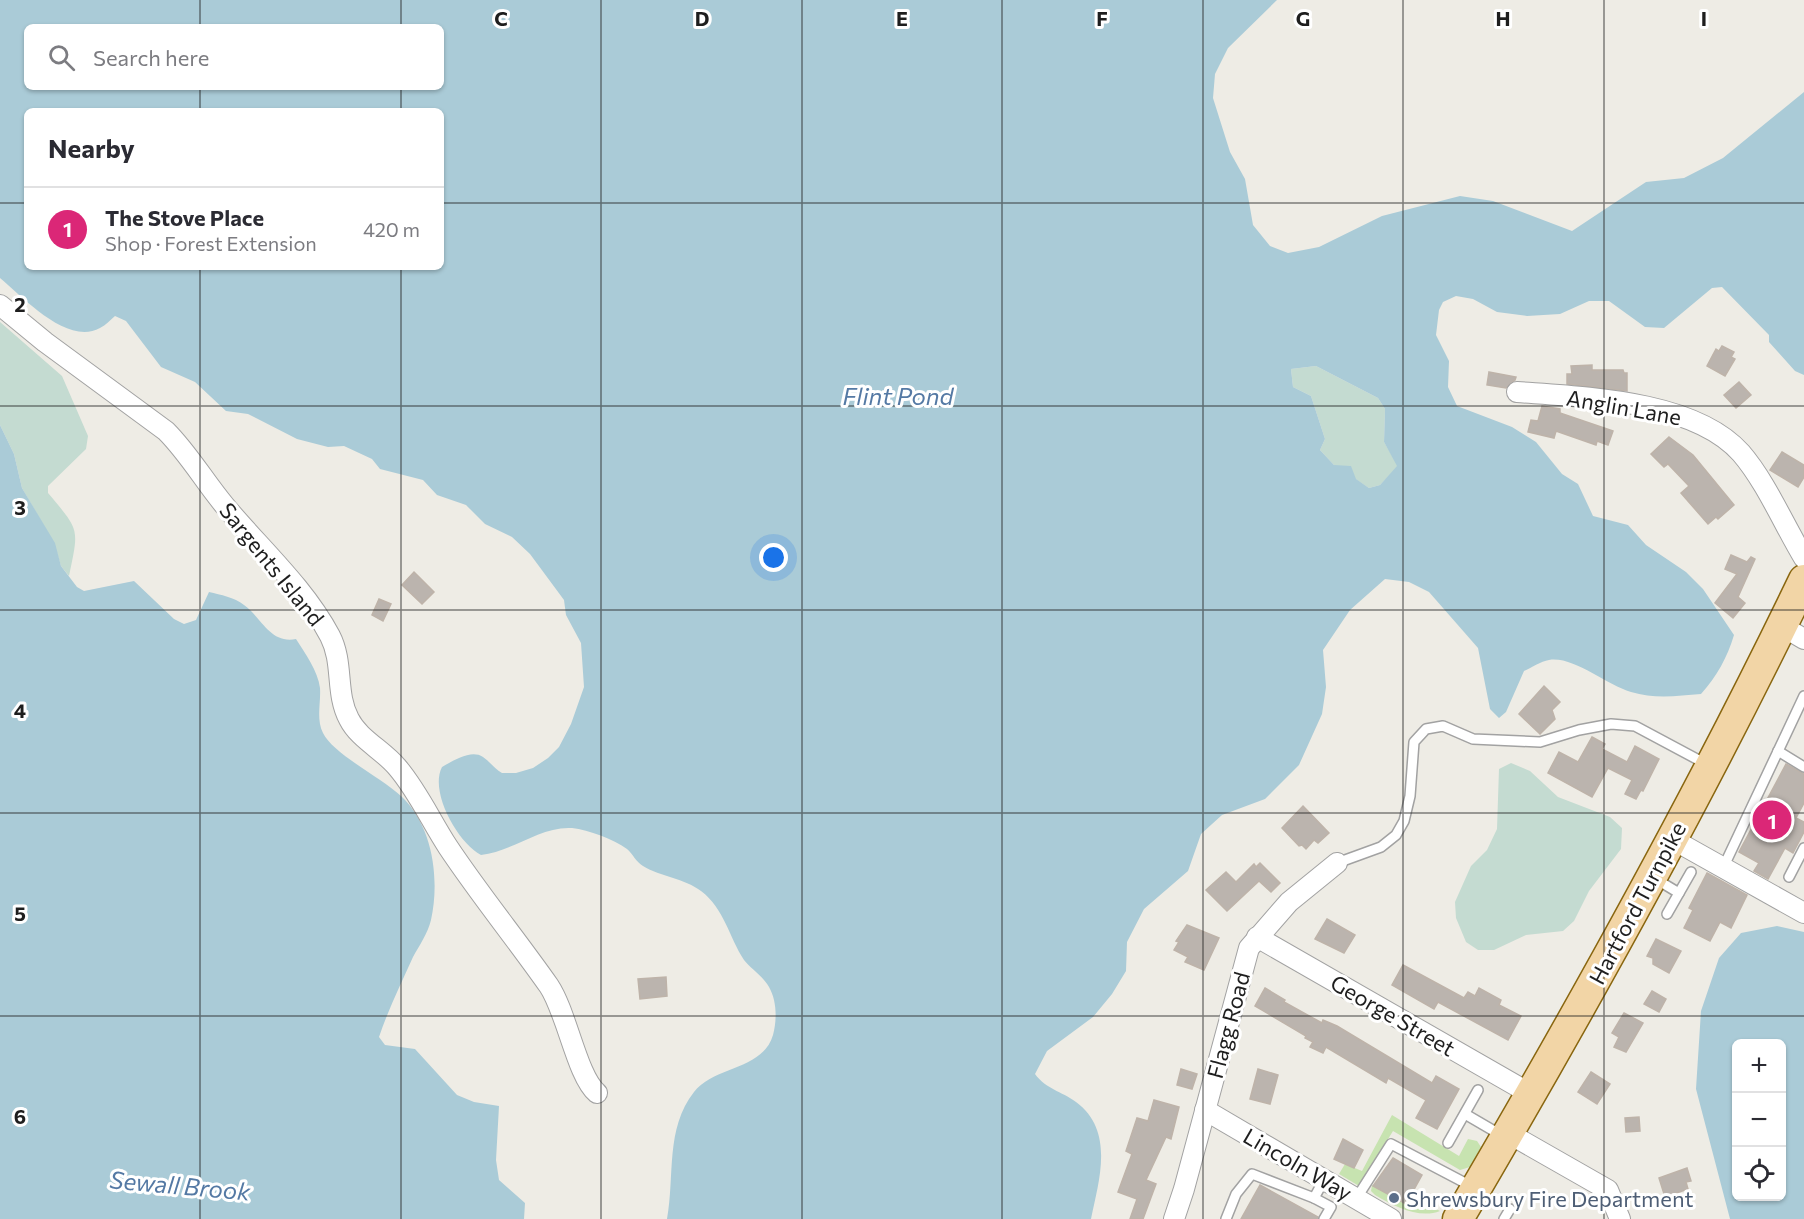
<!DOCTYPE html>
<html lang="en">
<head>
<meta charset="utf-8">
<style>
  :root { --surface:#fff; --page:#f7f7f7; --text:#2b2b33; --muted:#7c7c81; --line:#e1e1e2; --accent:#db2777 }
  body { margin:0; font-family:Commissioner,sans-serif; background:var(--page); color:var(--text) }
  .controls { position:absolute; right:18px; bottom:18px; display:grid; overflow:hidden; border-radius:9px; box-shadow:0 2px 4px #0004 }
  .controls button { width:54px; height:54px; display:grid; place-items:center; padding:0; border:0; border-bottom:2px solid var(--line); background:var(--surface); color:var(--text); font:30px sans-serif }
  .you { position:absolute; left:774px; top:558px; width:21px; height:21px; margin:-15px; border:4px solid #fff; border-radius:50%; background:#1a73e8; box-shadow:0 0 0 9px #1a73e833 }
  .badge { display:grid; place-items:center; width:39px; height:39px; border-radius:50%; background:var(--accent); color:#fff; font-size:20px; font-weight:700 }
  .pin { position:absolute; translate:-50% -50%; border:3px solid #fff; box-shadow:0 2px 6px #0006 }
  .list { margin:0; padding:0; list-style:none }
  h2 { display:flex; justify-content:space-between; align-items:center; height:78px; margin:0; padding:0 24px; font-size:26px }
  h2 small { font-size:20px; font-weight:400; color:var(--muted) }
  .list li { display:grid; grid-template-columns:39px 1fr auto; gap:18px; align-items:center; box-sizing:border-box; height:84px; padding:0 24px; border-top:2px solid var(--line) }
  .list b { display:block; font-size:22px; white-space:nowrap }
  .list p { margin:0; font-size:20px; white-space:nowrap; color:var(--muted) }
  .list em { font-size:20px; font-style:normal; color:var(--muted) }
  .icon { flex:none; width:33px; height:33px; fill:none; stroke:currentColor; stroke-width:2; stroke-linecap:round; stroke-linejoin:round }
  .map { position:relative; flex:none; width:1804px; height:1219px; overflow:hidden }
  .search { position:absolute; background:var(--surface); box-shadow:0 2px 4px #0004; left:24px; top:24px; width:420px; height:66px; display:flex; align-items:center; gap:15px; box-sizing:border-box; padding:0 21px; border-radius:9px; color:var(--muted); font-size:22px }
  .panel { position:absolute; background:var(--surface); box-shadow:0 2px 4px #0004; left:24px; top:108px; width:420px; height:162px; border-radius:9px }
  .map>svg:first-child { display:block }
  .grass { fill:#c7e3b0 }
  .wetland { fill:#c4dbd1 }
  .water { fill:#aacbd7; fill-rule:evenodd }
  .building { fill:#bbb4ae; stroke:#beb3a9; stroke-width:1.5 }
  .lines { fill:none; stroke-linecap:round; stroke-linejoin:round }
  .lane-casing { stroke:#a2a2a2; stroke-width:12 }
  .street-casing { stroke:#a2a2a2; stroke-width:22 }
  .primary-casing { stroke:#89660f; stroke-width:33 }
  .lane { stroke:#fff; stroke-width:9 }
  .street { stroke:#fff; stroke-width:20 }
  .primary { stroke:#f2d5a6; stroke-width:30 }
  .grid { fill:none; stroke:#1e1e1e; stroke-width:1.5; stroke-opacity:0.55 }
  .service-dot { fill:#5c6f8a; stroke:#fff; stroke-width:2 }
  .labels { text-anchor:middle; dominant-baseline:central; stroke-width:6; stroke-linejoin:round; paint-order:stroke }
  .street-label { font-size:22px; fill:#1e1e1e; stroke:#fff }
  .service-label { font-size:22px; fill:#4e5e75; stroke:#fff; text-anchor:start }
  .water-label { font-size:24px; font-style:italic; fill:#5479a4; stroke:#fff }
  .grid-label { font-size:20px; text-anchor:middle; font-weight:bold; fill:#1e1e1e; stroke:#fff; stroke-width:6; stroke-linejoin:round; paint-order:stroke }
</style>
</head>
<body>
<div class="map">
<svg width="1804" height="1219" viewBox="0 0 1804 1219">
  <rect width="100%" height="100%" fill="#eeece5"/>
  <g class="grass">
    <polygon points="1392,1115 1459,1156 1468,1139 1477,1141 1481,1147 1470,1167 1460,1170 1393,1131 1359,1186 1339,1174 1345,1164 1362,1171"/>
    <path d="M1372 1185 1405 1204 1417 1199 1440 1211C1420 1219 1395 1207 1375 1195L1371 1191Z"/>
  </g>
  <g class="wetland">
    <path d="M0 322 62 376 88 436 86 449 48 486V493C80 531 79 528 69 576L61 566 54 543 22 488 14 454 0 425Z"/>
    <polygon points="1316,366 1378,398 1385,409 1384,442 1398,466 1380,485 1369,488 1334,465 1320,450 1325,439 1311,396 1293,387 1291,369"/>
    <polygon points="1511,763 1530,771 1558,797 1610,817 1622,828 1621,849 1589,891 1574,921 1563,931 1526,935 1494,950 1478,950 1466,942 1456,918 1455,902 1471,866 1487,850 1497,829 1499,769"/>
  </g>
  <g class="water">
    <path d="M0 0H1277L1228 48 1215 74 1213 98 1230 152 1245 179 1253 225 1270 246 1288 253 1319 247 1382 216 1460 196 1493 201 1572 231 1646 182 1684 178 1723 158 1804 92V375L1795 371 1769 342V335L1722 287 1712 288 1664 328 1645 327 1609 301H1589L1560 314 1527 316 1497 312 1473 299 1456 296 1443 302 1439 310 1436 335 1449 361 1448 387 1457 406 1512 427 1536 442 1562 474 1578 484 1593 516 1628 525 1646 545 1686 572 1703 589 1734 635C1727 658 1717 676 1701 694 1677 696 1654 699 1631 692 1606 685 1574 656 1549 660 1541 661 1531 668 1524 671L1506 712 1499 718 1490 709 1478 648 1429 592 1409 582 1385 579 1350 610 1323 650 1326 687 1322 714 1299 765 1265 799 1222 815 1201 834 1188 871 1144 909 1127 942 1126 971 1112 994 1093 1017 1047 1051 1035 1074C1046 1089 1061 1091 1076 1102 1115 1131 1099 1180 1091 1219H667C675 1176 665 1129 694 1092 714 1066 763 1070 773 1035 777 1020 777 1001 769 987 763 976 751 969 744 960 729 937 724 908 701 891 684 878 661 877 643 866 636 862 633 854 627 849 613 839 589 830 572 828 540 826 512 852 481 855 458 843 429 792 442 767 453 761 471 749 483 757 490 762 495 769 502 773H516L533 768 548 758 559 747 571 724 584 687 581 643 566 615 564 600 530 554 512 537 485 524 466 505 437 495 423 480 380 469 372 459 344 446 328 447 297 439 248 414 226 411 195 382 161 367 126 321 115 316C110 320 106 325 100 328 67 346 23 297 0 278ZM27 27H441V87H27ZM27 111H441V267H27ZM1316 366 1378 398 1385 409 1384 442 1397 466 1380 485 1369 488 1356 479 1351 466 1334 465 1320 450 1325 439 1311 396 1293 387 1291 369Z"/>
    <path d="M0 425 14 454 22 488 55 543 61 566 77 587 84 591 134 581 174 619 184 624 196 620 209 592C221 595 234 597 244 605 262 618 270 644 296 639 305 653 318 671 320 688 321 703 316 719 323 733 333 754 382 778 401 796 433 826 440 879 431 920 428 933 419 946 413 957 401 984 388 1010 379 1037L385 1045 415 1049 457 1095 474 1102 499 1106 496 1160 499 1180 525 1203 524 1219H0Z"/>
    <path d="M1777 926 1804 932V1219H1730L1696 1089 1701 1011 1719 958 1741 933ZM1736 1044H1782V1196H1736Z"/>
  </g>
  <g class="building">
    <polygon points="1722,346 1734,352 1731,357 1735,359 1725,376 1707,366 1716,349 1719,351"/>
    <polygon points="1592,365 1592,370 1623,370 1624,373 1627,373 1627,391 1567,384 1567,374 1572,374 1571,366"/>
    <polygon points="1489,372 1516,377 1515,380 1506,388 1487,385"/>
    <polygon points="1739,382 1751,395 1736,408 1724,395"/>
    <polygon points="1542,406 1560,409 1560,413 1613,431 1608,445 1597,441 1596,445 1556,431 1554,438 1528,432 1531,420 1538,421"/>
    <polygon points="1669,437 1693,455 1734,505 1718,519 1716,517 1708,524 1681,493 1689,486 1668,464 1664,467 1651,454"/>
    <polygon points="1782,452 1804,465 1804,477 1798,487 1770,470"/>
    <polygon points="1731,555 1747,562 1751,557 1755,559 1738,597 1745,603 1733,618 1715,603 1737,574 1725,569"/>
    <polygon points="414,572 434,592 422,604 402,585"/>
    <polygon points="379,599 391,604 383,621 372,615"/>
    <polygon points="1544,686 1560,702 1552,710 1555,719 1540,734 1519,714"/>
    <polygon points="1592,737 1605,744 1602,749 1627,762 1635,746 1659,759 1643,791 1641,790 1636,799 1625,794 1632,780 1608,768 1592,797 1548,773 1559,752 1578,762"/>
    <polygon points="1786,764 1804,774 1804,803 1796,818 1804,822 1804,832 1793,853 1785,848 1768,879 1754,871 1759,863 1739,852"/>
    <polygon points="1303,806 1329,833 1318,843 1314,840 1306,849 1302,845 1299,846 1282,828"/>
    <polygon points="1260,863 1280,883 1271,892 1259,881 1227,911 1206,890 1226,872 1236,882 1254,864 1256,867"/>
    <polygon points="1707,873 1747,895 1731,928 1720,922 1710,941 1684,928 1693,910 1689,908"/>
    <polygon points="1327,919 1355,935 1344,953 1315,939"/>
    <polygon points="1187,925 1219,938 1204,970 1185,962 1188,957 1174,950 1179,942 1176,941"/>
    <polygon points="1656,939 1681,951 1669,973 1653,964 1653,958 1647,956"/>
    <polygon points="1403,965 1464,998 1468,992 1475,996 1479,988 1501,1000 1499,1005 1521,1016 1508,1040 1438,1002 1434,1009 1392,985"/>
    <polygon points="666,977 667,996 640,999 638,979"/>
    <polygon points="1265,988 1285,1000 1284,1002 1322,1023 1323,1020 1337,1026 1432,1083 1436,1076 1459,1089 1437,1129 1416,1118 1426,1100 1388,1078 1386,1083 1326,1047 1323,1053 1310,1047 1313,1042 1305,1038 1306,1036 1255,1006"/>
    <polygon points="1652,991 1666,999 1659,1012 1644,1004"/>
    <polygon points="1624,1013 1643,1023 1626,1052 1614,1047 1619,1037 1612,1033"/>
    <polygon points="1181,1069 1197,1074 1192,1089 1177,1085"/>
    <polygon points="1258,1069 1278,1075 1270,1104 1250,1099"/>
    <polygon points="1591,1072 1610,1084 1597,1104 1578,1092"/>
    <polygon points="1154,1100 1179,1107 1171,1139 1166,1137 1146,1180 1156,1184 1143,1219 1130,1219 1137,1199 1118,1192 1132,1154 1126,1151 1137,1118 1148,1121"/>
    <polygon points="1639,1117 1640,1131 1626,1132 1625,1118"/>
    <polygon points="1343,1139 1363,1150 1354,1168 1334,1159"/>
    <polygon points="1393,1158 1422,1175 1406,1204 1373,1186"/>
    <polygon points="1687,1168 1691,1181 1686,1182 1688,1189 1665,1197 1659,1178"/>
    <polygon points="1260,1185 1318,1217 1317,1219 1241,1219"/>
  </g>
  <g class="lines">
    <g class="lane-casing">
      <g id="lane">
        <polyline points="1778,751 1804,767"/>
        <polyline points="1337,863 1381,847 1396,835 1404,821 1410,796 1414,742 1426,729 1443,726 1473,739 1540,742 1579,730 1611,724 1635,726 1708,765"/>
        <polyline points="1723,868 1804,696"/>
        <polyline points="1789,877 1804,848"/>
        <polyline points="1654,878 1679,893"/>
        <polyline points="1667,914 1691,872"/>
        <polyline points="1465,1114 1501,1135"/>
        <polyline points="1448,1143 1478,1090"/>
        <polyline points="1356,1199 1391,1144 1471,1186"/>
        <polyline points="1226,1219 1236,1194 1252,1174 1314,1198"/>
        <polyline points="1324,1219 1331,1207 1314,1198 1324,1180"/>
        <polyline points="1504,1219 1510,1209"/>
      </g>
    </g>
    <g class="street-casing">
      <g id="street">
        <path d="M0 305 45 342 166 431C189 454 204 481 225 506 260 548 304 587 330 636 344 663 335 693 349 719 359 739 383 750 397 767 417 790 431 821 448 847 480 895 516 939 549 986 567 1013 577 1076 597 1093"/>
        <path d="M1517 392C1584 397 1694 400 1741 453 1766 482 1784 525 1804 558"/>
        <polyline points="1782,626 1804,639"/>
        <polyline points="1672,839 1804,913"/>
        <polyline points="1257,937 1529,1093"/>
        <polyline points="1205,1110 1391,1219"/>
        <polyline points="1508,1133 1608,1190 1620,1219"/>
        <polyline points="1174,1219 1184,1189 1249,948 1289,902 1337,863"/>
      </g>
    </g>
    <g class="primary-casing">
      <path id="primary" d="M1458 1219C1581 1010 1699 798 1804 580"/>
    </g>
    <use href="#lane" class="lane"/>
    <use href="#street" class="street"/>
    <use href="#primary" class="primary"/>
  </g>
  <path class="grid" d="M200 0V27M401 0V27M601 0V1219M802 0V1219M1002 0V1219M1203 0V1219M1403 0V1219M1604 0V1219M200 87V111M401 87V111M0 203H27M441 203H1804M200 267V1219M401 267V1219M0 406H1804M0 610H1804M0 813H1804M0 1016H1804"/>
  <circle class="service-dot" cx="1394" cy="1198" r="6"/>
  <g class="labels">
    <g class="street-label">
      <text transform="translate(1624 407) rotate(10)">Anglin Lane</text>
      <text transform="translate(272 564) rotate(51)">Sargents Island</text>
      <text transform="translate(1637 903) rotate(-62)">Hartford Turnpike</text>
      <text transform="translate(1393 1015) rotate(30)">George Street</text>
      <text transform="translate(1228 1025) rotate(-75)">Flagg Road</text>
      <text transform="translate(1298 1164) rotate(30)">Lincoln Way</text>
    </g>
    <g class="service-label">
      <text x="1406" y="1198">Shrewsbury Fire Department</text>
    </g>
    <g class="water-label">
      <text x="898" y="395">Flint Pond</text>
      <text transform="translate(180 1185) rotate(5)">Sewall Brook</text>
    </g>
  </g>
  <g class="grid-label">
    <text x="501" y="26">C</text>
    <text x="702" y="26">D</text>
    <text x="902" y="26">E</text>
    <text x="1102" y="26">F</text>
    <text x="1303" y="26">G</text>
    <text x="1503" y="26">H</text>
    <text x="1704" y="26">I</text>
    <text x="20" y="312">2</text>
    <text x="20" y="515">3</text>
    <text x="20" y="718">4</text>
    <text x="20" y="921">5</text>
    <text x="20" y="1124">6</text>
  </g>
</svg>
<div class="controls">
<button>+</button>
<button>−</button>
<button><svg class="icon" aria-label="locate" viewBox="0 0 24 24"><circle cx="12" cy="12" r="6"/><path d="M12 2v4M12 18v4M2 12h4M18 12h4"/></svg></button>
</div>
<div class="you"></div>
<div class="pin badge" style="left:1772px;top:820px">1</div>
<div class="search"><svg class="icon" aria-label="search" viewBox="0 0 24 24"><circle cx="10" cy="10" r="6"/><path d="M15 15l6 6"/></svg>Search here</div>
<section class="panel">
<h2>Nearby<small></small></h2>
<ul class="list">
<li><span class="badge">1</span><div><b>The Stove Place</b><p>Shop · Forest Extension</p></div><em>420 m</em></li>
</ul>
</section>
</div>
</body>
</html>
